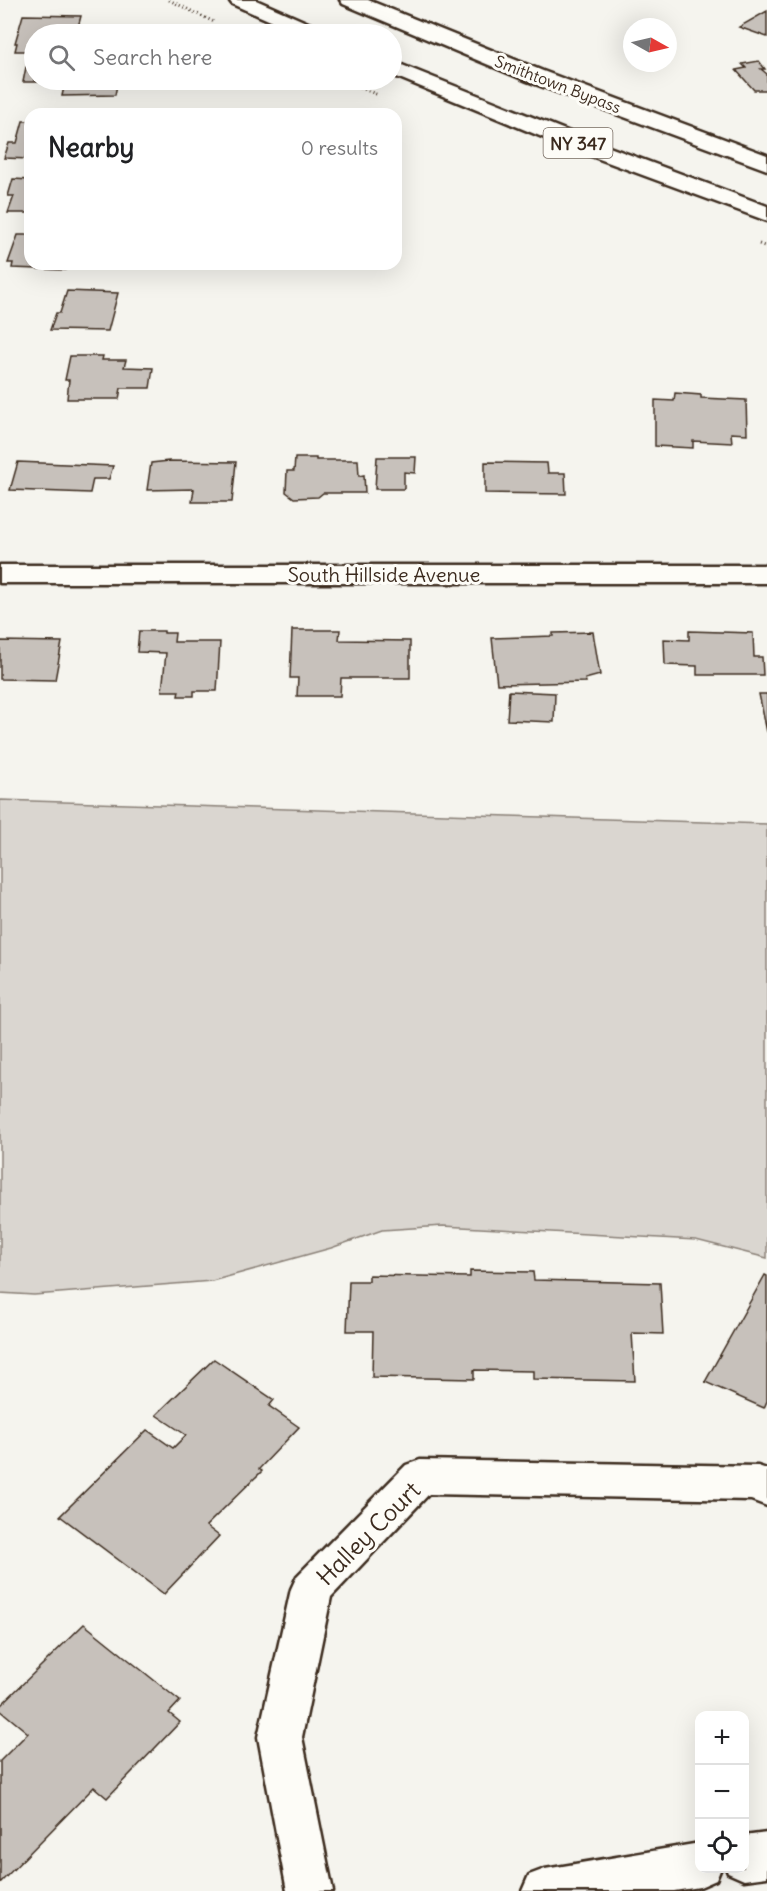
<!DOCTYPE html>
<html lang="en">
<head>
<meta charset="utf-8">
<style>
  :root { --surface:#fff; --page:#f2f2f2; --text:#202124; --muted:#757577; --line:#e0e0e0 }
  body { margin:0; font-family:Delius,sans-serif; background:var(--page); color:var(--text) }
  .controls { position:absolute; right:18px; bottom:18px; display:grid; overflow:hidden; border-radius:12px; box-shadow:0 6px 24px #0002 }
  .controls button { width:54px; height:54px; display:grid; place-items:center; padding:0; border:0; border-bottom:2px solid var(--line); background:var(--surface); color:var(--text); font:30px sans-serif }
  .compass { position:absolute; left:623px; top:18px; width:54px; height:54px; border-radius:50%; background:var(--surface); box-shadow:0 6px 24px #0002; rotate:98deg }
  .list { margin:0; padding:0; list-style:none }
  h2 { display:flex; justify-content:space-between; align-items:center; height:78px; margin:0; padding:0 24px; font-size:26px }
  h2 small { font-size:20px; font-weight:400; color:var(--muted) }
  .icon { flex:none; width:33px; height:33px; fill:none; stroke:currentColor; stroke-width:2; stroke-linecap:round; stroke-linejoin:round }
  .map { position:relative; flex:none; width:767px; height:1891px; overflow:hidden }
  .search { position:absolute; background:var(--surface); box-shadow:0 6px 24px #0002; left:24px; top:24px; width:378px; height:66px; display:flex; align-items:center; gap:15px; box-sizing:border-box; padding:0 21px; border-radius:33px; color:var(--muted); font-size:22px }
  .panel { position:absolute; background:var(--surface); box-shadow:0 6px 24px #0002; left:24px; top:108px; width:378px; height:162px; border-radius:18px }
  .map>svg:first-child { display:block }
  .green { fill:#dad6d0; stroke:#8a8077; stroke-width:1.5 }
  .building { fill:#c7c1bb; stroke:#3b2a1e; stroke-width:1.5 }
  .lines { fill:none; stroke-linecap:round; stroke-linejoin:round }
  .minor-casing { stroke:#3b2a1e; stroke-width:5 }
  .highway-casing { stroke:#3b2a1e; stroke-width:5 }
  .path { stroke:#3b2a1e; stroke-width:3; stroke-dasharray:1 3; stroke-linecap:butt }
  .minor { fill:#fdfcf7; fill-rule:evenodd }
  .highway { fill:#fdfcf7; fill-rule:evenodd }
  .labels { text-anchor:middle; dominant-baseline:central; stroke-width:6; stroke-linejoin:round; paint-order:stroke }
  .far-street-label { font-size:16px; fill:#3b2a1e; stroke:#fdfcf7 }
  .shield { fill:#fdfcf7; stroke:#75695f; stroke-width:1.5 }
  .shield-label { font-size:18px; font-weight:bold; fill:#3b2a1e }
  .street-label { font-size:20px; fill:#3b2a1e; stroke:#fdfcf7 }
  .near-street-label { font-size:24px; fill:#3b2a1e; stroke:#fdfcf7 }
</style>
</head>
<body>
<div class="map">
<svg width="767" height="1891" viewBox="0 0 767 1891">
  <rect width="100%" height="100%" fill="#f5f4ee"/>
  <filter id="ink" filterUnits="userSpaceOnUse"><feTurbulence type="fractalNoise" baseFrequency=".0167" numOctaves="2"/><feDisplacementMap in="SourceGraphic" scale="12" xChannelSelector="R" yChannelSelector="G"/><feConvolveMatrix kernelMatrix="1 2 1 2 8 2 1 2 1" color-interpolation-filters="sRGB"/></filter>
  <g filter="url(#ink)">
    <polygon class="green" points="0,800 767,824 767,1258 696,1240 443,1226 382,1230 331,1248 212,1281 34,1295 0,1293"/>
    <g class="building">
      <polygon points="767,11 767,37 739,27"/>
      <polygon points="23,15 81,16 77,31 82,31 81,34 34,34 34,51 15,51 17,43 15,43"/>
      <polygon points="759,61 765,69 761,69 767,74 767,90 754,90 736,70 746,68 742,64"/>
      <polygon points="26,67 34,67 34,80 118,80 115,95 62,96 64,87 51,87 52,82 23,82"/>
      <polygon points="23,121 30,121 30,159 4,158 9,143 17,143"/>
      <polygon points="13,179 30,180 30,213 8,213 14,196 8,196"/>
      <polygon points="18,235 30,235 30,264 68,264 66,270 12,268 13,263 8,263"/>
      <polygon points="67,291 118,293 108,331 50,330 56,313 60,313"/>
      <polygon points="70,356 103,356 102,360 126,360 124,367 153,368 150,388 121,388 119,399 67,399 69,380 65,380"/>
      <polygon points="675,393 701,395 701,398 746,400 747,434 731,433 732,443 693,441 693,448 655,446 655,400 674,401"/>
      <polygon points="377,457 416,457 415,473 404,472 404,489 375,489"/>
      <polygon points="295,458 316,458 316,460 358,460 359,476 364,475 365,493 323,493 318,497 294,498 286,492 287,471 294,471"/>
      <polygon points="169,461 236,462 232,502 192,502 194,489 147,490 151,463"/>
      <polygon points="18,462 113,466 109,479 93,479 90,493 10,490"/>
      <polygon points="485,462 547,463 548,473 565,473 566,494 485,493"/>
      <polygon points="292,630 340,630 339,640 410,641 410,678 341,678 340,696 297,696 298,678 290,678"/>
      <polygon points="139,631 164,631 164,633 175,633 174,642 220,642 217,691 194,691 194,696 178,696 179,691 162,691 166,653 137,652"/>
      <polygon points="689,631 753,633 754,657 762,657 763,675 697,675 697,666 665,665 664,639 689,640"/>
      <polygon points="593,632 600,675 585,679 586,682 497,684 492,638 553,636 553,633"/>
      <polygon points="0,641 62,642 55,680 0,679"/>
      <polygon points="509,691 555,693 554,722 507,720"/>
      <polygon points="759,694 767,694 767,732"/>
      <polygon points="470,1271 533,1272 534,1280 660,1283 663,1334 632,1333 635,1381 533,1379 533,1371 474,1370 474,1379 372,1377 373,1331 347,1331 349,1281 369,1281 369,1275 470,1277"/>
      <polygon points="765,1275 767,1276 767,1401 764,1408 705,1382"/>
      <polygon points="214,1359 274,1400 269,1406 299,1427 259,1469 262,1471 206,1526 219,1536 164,1594 60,1516 147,1430 173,1448 186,1435 156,1415"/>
      <polygon points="84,1624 180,1701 169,1713 180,1722 107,1798 94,1787 0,1883 0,1761 28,1733 0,1710 0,1706"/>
    </g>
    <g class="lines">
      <g class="minor-casing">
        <g id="minor">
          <rect x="0" y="565" width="767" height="18"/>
          <polygon points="420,1460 758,1466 767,1469 767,1506 751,1500 429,1494 331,1597 302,1737 333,1891 287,1891 258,1737 291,1589 297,1576 406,1465"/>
          <polygon points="767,1833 767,1877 744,1880 728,1873 726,1868 744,1868 744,1836"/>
          <polygon points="700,1843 700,1868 721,1868 716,1880 700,1887 674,1891 522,1891 529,1875 545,1869"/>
        </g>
      </g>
      <g class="highway-casing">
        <g id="highway">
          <polygon points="229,0 256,0 324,30 328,34 300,34 232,4"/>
          <polygon points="340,0 368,0 543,71 767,155 767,170 527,81 343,4"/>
          <polygon points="392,61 580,136 767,206 767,221 564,146 392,75"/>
        </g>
      </g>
      <g class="path">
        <polyline points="169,0 214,22"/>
        <polyline points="342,80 378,95"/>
        <polyline points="759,244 767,247"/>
      </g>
      <use href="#minor" class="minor"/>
      <use href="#highway" class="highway"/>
    </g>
  </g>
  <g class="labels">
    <g class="far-street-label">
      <text transform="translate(558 84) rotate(21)">Smithtown Bypass</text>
    </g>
    <rect class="shield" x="543.5" y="128" width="69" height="30" rx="4.5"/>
    <g class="shield-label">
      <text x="578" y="143">NY 347</text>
    </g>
    <g class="street-label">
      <text x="384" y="574">South Hillside Avenue</text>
    </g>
    <g class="near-street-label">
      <text transform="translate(368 1533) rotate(-45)">Halley Court</text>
    </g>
  </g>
</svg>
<div class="controls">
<button>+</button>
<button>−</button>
<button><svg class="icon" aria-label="locate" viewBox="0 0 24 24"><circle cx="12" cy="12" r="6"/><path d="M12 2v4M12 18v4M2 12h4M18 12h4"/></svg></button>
</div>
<svg class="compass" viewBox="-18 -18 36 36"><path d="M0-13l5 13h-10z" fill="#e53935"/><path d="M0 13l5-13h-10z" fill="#757577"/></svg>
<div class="search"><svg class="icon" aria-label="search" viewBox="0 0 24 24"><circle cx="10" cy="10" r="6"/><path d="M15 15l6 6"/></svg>Search here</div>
<section class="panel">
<h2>Nearby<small>0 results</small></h2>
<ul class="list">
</ul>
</section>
</div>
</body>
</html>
